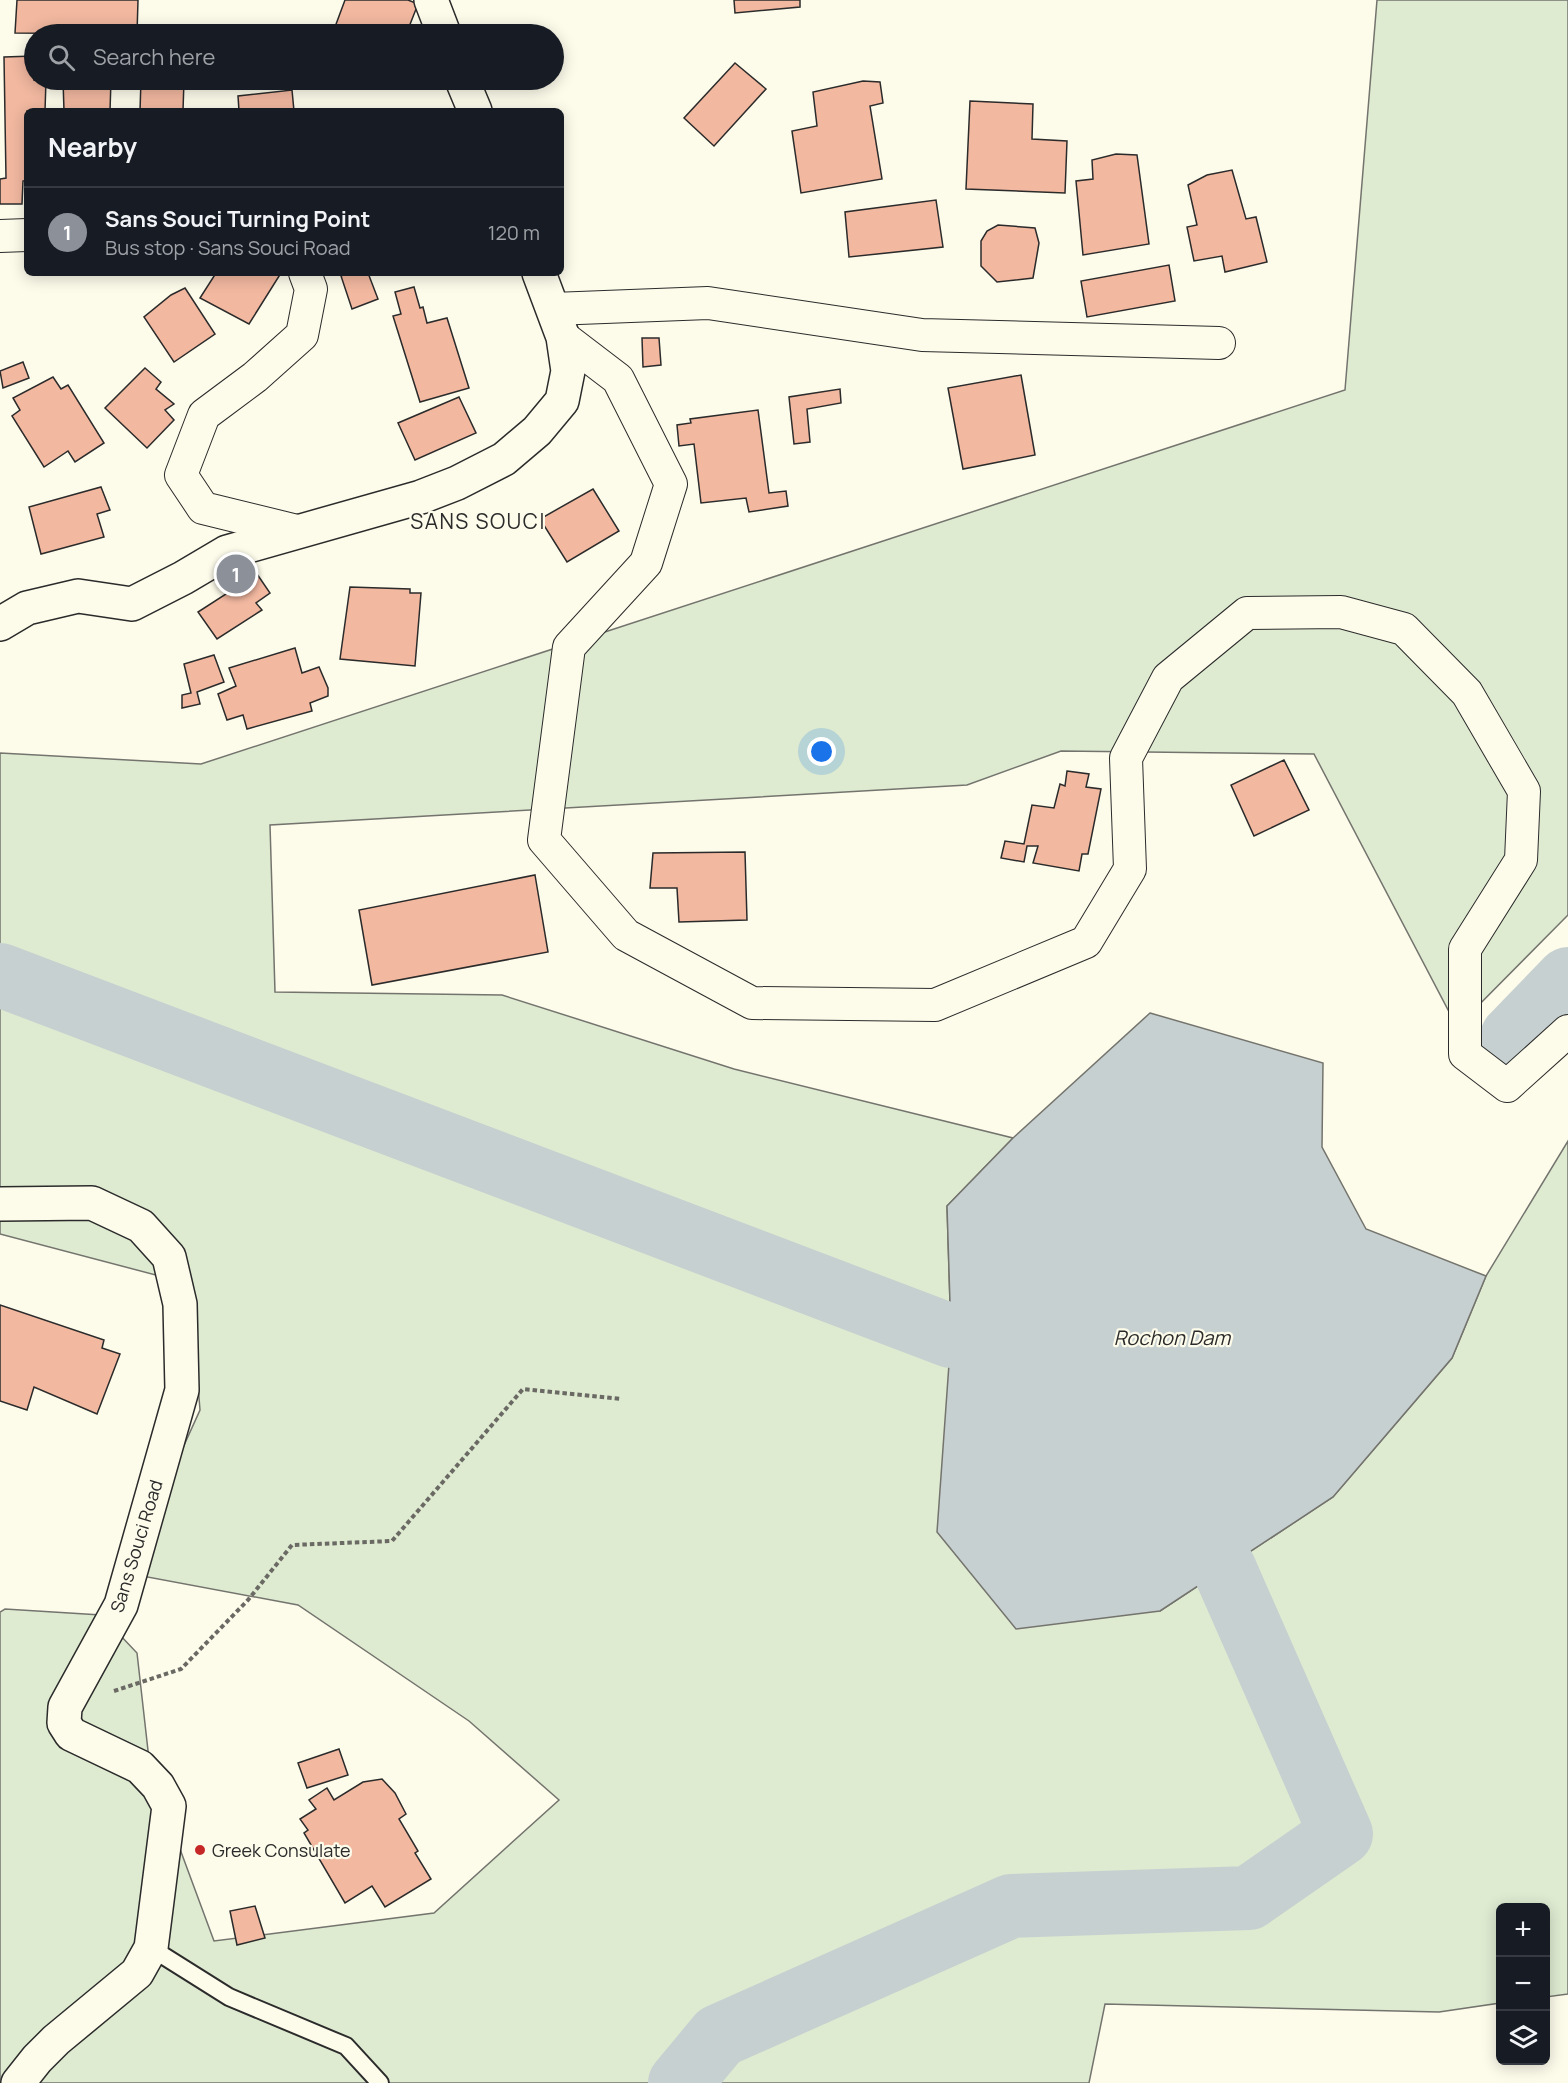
<!DOCTYPE html>
<html lang="en">
<head>
<meta charset="utf-8">
<style>
  :root { --surface:#171b24; --page:#242831; --text:#f1f3f6; --muted:#9ea1a6; --line:#363941; --accent:#8c9099 }
  body { margin:0; font-family:Manrope,sans-serif; background:var(--page); color:var(--text) }
  .controls { position:absolute; right:18px; bottom:18px; display:grid; overflow:hidden; border-radius:9px; box-shadow:0 3px 15px #0003 }
  .controls button { width:54px; height:54px; display:grid; place-items:center; padding:0; border:0; border-bottom:2px solid var(--line); background:var(--surface); color:var(--text); font:30px sans-serif }
  .you { position:absolute; left:822px; top:752px; width:21px; height:21px; margin:-15px; border:4px solid #fff; border-radius:50%; background:#1a73e8; box-shadow:0 0 0 9px #1a73e833 }
  .badge { display:grid; place-items:center; width:39px; height:39px; border-radius:50%; background:var(--accent); color:#fff; font-size:20px; font-weight:700 }
  .pin { position:absolute; translate:-50% -50%; border:3px solid #fff; box-shadow:0 2px 6px #0006 }
  .list { margin:0; padding:0; list-style:none }
  h2 { display:flex; justify-content:space-between; align-items:center; height:78px; margin:0; padding:0 24px; font-size:26px }
  h2 small { font-size:20px; font-weight:400; color:var(--muted) }
  .list li { display:grid; grid-template-columns:39px 1fr auto; gap:18px; align-items:center; box-sizing:border-box; height:90px; padding:0 24px; border-top:2px solid var(--line) }
  .list b { display:block; font-size:22px; white-space:nowrap }
  .list p { margin:0; font-size:20px; white-space:nowrap; color:var(--muted) }
  .list em { font-size:20px; font-style:normal; color:var(--muted) }
  .icon { flex:none; width:33px; height:33px; fill:none; stroke:currentColor; stroke-width:2; stroke-linecap:round; stroke-linejoin:round }
  .map { position:relative; flex:none; width:1568px; height:2083px; overflow:hidden }
  .search { position:absolute; background:var(--surface); box-shadow:0 3px 15px #0003; left:24px; top:24px; width:540px; height:66px; display:flex; align-items:center; gap:15px; box-sizing:border-box; padding:0 21px; border-radius:33px; color:var(--muted); font-size:22px }
  .panel { position:absolute; background:var(--surface); box-shadow:0 3px 15px #0003; left:24px; top:108px; width:540px; height:168px; border-radius:9px }
  .map>svg:first-child { display:block }
  .green { fill:#deebd1; stroke:#74746e; stroke-width:1.5 }
  .water { fill:#c7d0d0; stroke:#74746e; stroke-width:1.5 }
  .lines { fill:none; stroke-linecap:round; stroke-linejoin:round }
  .river { stroke:#c7d0d0; stroke-width:64 }
  .building { fill:#f2b8a0; stroke:#2b2b2b; stroke-width:1.5 }
  .service-casing { stroke:#2b2b2b; stroke-width:20 }
  .minor-casing { stroke:#2b2b2b; stroke-width:34 }
  .secondary-casing { stroke:#2b2b2b; stroke-width:36 }
  .path { stroke:#6a6964; stroke-width:4; stroke-dasharray:4.5 3; stroke-linecap:butt }
  .service { stroke:#fdfbea; stroke-width:16 }
  .minor { stroke:#fdfbea; stroke-width:32 }
  .secondary { stroke:#fdfbea; stroke-width:33 }
  .poi-dot { fill:#c62828; stroke:#fdfbea; stroke-width:2 }
  .labels { text-anchor:middle; dominant-baseline:central; stroke-width:4.5; stroke-linejoin:round; paint-order:stroke }
  .street-label { font-size:18px; fill:#2b2b2b; stroke:#fdfbea }
  .poi-label { font-size:18px; fill:#2b2b2b; stroke:#fdfbea; text-anchor:start }
  .water-label { font-size:20px; font-style:italic; fill:#2b2b2b; stroke:#fdfbea }
  .quarter-label { font-size:21px; letter-spacing:1.5px; fill:#2b2b2b; stroke:#fdfbea }
</style>
</head>
<body>
<div class="map">
<svg width="1568" height="2083" viewBox="0 0 1568 2083">
  <rect width="100%" height="100%" fill="#fdfbea"/>
  <polygon class="green" points="1377,0 1568,0 1568,915 1457,1027 1314,754 1061,751 967,785 270,825 275,992 502,995 734,1069 1013,1138 947,1206 951,1336 1160,1611 1333,1497 1452,1358 1486,1276 1568,1141 1568,1994 1546,1997 1546,1908 1500,1908 1500,2003 1439,2012 1105,2004 1089,2083 0,2083 0,1612 5,1609 101,1615 137,1653 150,1768 214,1941 434,1913 559,1800 469,1721 298,1605 126,1573 200,1410 190,1284 0,1234 0,753 201,764 1345,390"/>
  <polygon class="water" points="1150,1013 1323,1063 1322,1147 1366,1229 1486,1276 1452,1358 1333,1497 1160,1611 1016,1629 937,1532 951,1336 947,1206 1013,1138"/>
  <g class="lines">
    <g class="river">
      <polyline points="0,975 951,1336"/>
      <polyline points="1512,1037 1568,979"/>
      <polyline points="680,2083 719,2036 1011,1906 1249,1898 1341,1834 1224,1568"/>
    </g>
  </g>
  <g class="building">
    <polygon points="17,0 138,0 137,34 15,33"/>
    <polygon points="345,0 408,0 418,4 409,27 414,28 412,34 368,34 335,27"/>
    <polygon points="734,0 800,0 800,7 735,13"/>
    <polygon points="34,56 34,80 46,80 45,111 27,111 27,180 23,181 22,204 0,204 0,179 6,178 4,57"/>
    <polygon points="735,63 766,89 714,146 684,118"/>
    <polygon points="63,80 111,80 110,111 64,111"/>
    <polygon points="141,80 184,80 183,111 140,111"/>
    <polygon points="863,81 880,82 883,103 870,106 882,179 801,193 792,131 817,126 813,92"/>
    <polygon points="292,90 294,111 239,111 238,96"/>
    <polygon points="970,101 1033,104 1032,139 1067,141 1065,193 966,189"/>
    <polygon points="1116,154 1137,155 1149,244 1083,255 1076,181 1093,179 1092,160"/>
    <polygon points="1232,170 1246,219 1256,217 1267,262 1225,272 1222,256 1194,261 1187,227 1197,225 1188,185 1207,175"/>
    <polygon points="936,200 943,247 849,257 845,212"/>
    <polygon points="998,225 1035,228 1039,243 1033,278 997,282 981,266 981,241 987,231"/>
    <polygon points="1169,265 1175,301 1087,317 1081,281"/>
    <polygon points="216,273 281,273 249,324 200,298"/>
    <polygon points="347,273 368,273 378,299 352,309 341,276"/>
    <polygon points="414,287 420,308 423,307 427,323 447,318 469,388 420,402 393,316 401,314 395,292"/>
    <polygon points="185,288 215,334 174,362 144,317 171,295"/>
    <polygon points="642,338 659,338 661,365 643,367"/>
    <polygon points="23,362 29,378 3,388 0,371"/>
    <polygon points="145,368 161,382 156,389 174,404 165,410 174,420 147,448 105,408"/>
    <polygon points="1021,375 1035,455 963,469 948,388"/>
    <polygon points="53,377 61,389 68,385 104,443 75,462 68,451 44,467 12,416 20,410 13,398"/>
    <polygon points="840,389 841,403 807,409 810,442 794,444 789,397"/>
    <polygon points="459,397 476,433 415,460 398,423"/>
    <polygon points="758,410 769,493 786,491 788,506 749,512 746,498 701,503 694,444 679,446 677,425 691,423 690,419"/>
    <polygon points="101,487 110,510 97,514 104,537 41,554 29,507"/>
    <polygon points="593,489 619,531 567,562 540,519"/>
    <polygon points="257,574 270,593 256,603 262,610 217,639 198,612"/>
    <polygon points="350,587 410,589 410,593 421,593 415,666 340,659"/>
    <polygon points="295,648 302,673 319,667 328,688 328,696 310,703 312,711 247,729 243,715 227,720 218,694 236,686 229,668"/>
    <polygon points="214,655 224,682 197,692 200,704 182,708 182,695 191,693 184,664"/>
    <polygon points="1284,760 1309,810 1254,836 1231,785"/>
    <polygon points="1067,771 1089,774 1086,787 1101,789 1088,854 1082,854 1079,871 1033,863 1038,846 1027,846 1024,862 1001,858 1005,841 1024,844 1032,805 1054,808 1060,784 1065,786"/>
    <polygon points="745,852 747,920 679,922 677,888 650,888 653,853"/>
    <polygon points="535,875 548,952 372,985 359,910"/>
    <polygon points="0,1305 104,1340 102,1348 120,1354 97,1414 34,1387 27,1410 0,1401"/>
    <polygon points="339,1749 348,1775 307,1788 298,1763"/>
    <polygon points="382,1779 395,1793 406,1814 399,1819 418,1851 415,1853 431,1879 385,1907 372,1886 345,1903 304,1833 308,1830 300,1819 316,1809 309,1800 327,1788 334,1800 363,1782"/>
    <polygon points="255,1906 265,1938 237,1945 230,1911"/>
  </g>
  <g class="lines">
    <g class="service-casing">
      <polyline id="service" points="151,1948 229,1997 346,2046 380,2083"/>
    </g>
    <g class="minor-casing">
      <g id="minor">
        <polyline points="0,236 27,235"/>
        <polyline points="553,309 708,303 922,335 1219,343"/>
        <polyline points="563,337 618,379 671,484 646,563 569,647 544,840 626,935 752,1003 935,1005 1086,942 1130,869 1126,758 1168,678 1247,613 1341,612 1404,629 1467,693 1524,791 1521,860 1465,949 1465,1054 1507,1086 1568,1031"/>
        <polyline points="297,531 203,508 181,475 204,415 255,377 302,335 311,289 305,273"/>
      </g>
    </g>
    <g class="secondary-casing">
      <g id="secondary">
        <polyline points="431,0 444,34"/>
        <polyline points="462,80 475,111"/>
        <polyline points="0,624 27,608 78,596 132,604 183,578 227,552 421,497 457,483 504,459 537,431 562,401 568,371 563,337 539,273"/>
        <polyline points="0,1204 92,1203 141,1226 169,1257 180,1304 182,1390 121,1605 65,1707 64,1723 71,1734 140,1767 158,1786 169,1806 151,1948 137,1973 56,2040 37,2059 18,2083"/>
      </g>
    </g>
    <polyline class="path" points="114,1691 181,1669 248,1600 292,1545 392,1541 523,1389 622,1399"/>
    <use href="#service" class="service"/>
    <use href="#minor" class="minor"/>
    <use href="#secondary" class="secondary"/>
  </g>
  <circle class="poi-dot" cx="200" cy="1850" r="6"/>
  <g class="labels">
    <g class="street-label">
      <text transform="translate(136 1546) rotate(-73)">Sans Souci Road</text>
    </g>
    <g class="poi-label">
      <text x="212" y="1850">Greek Consulate</text>
    </g>
    <g class="water-label">
      <text x="1172" y="1337">Rochon Dam</text>
    </g>
    <g class="quarter-label">
      <text x="478" y="521">SANS SOUCI</text>
    </g>
  </g>
</svg>
<div class="controls">
<button>+</button>
<button>−</button>
<button><svg class="icon" aria-label="layers" viewBox="0 0 24 24"><path d="M12 4l9 5-9 5-9-5zM3 14l9 5 9-5"/></svg></button>
</div>
<div class="you"></div>
<div class="pin badge" style="left:236px;top:574px">1</div>
<div class="search"><svg class="icon" aria-label="search" viewBox="0 0 24 24"><circle cx="10" cy="10" r="6"/><path d="M15 15l6 6"/></svg>Search here</div>
<section class="panel">
<h2>Nearby<small></small></h2>
<ul class="list">
<li><span class="badge">1</span><div><b>Sans Souci Turning Point</b><p>Bus stop · Sans Souci Road</p></div><em>120 m</em></li>
</ul>
</section>
</div>
</body>
</html>
